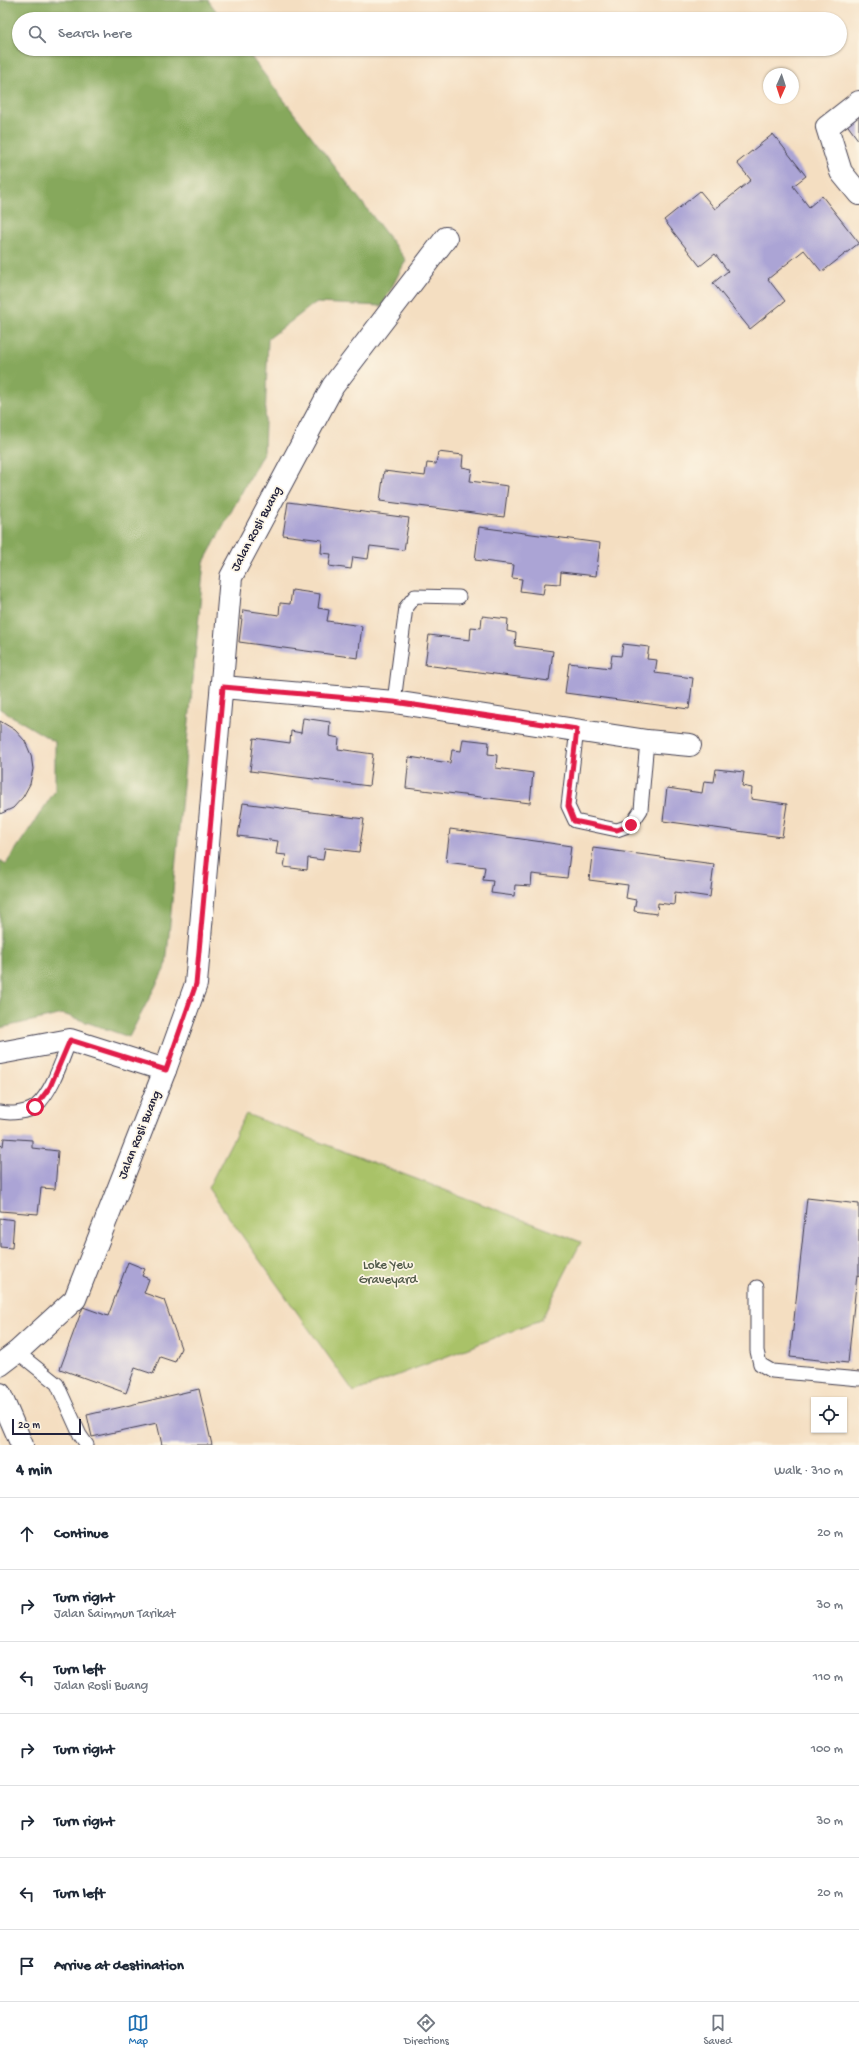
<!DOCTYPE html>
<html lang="en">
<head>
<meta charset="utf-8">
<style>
  :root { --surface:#fff; --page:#f2f2f3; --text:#1f2937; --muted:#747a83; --line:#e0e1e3; --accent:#1f6fb2 }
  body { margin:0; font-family:"Gochi Hand",sans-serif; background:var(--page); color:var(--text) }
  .controls { position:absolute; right:12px; bottom:12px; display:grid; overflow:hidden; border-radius:0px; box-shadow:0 1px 3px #0004 }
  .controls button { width:36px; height:36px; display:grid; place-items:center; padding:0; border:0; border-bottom:1px solid var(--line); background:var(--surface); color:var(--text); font:20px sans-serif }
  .compass { position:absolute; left:763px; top:68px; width:36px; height:36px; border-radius:50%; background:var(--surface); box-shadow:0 1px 3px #0004; rotate:183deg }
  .scale { position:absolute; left:12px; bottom:10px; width:69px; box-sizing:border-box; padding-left:4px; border:2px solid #22223b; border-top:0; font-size:11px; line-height:14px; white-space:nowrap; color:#22223b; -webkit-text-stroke:3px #fcf5e5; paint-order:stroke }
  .stop { position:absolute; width:12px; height:12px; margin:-9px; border:3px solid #e11d48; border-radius:50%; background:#fff }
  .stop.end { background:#e11d48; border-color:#fff; box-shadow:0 1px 4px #0008 }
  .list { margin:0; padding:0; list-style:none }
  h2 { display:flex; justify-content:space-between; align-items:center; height:52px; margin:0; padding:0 16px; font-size:17px }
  h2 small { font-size:13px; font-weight:400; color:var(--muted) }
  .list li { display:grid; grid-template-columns:26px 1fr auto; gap:12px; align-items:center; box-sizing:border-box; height:72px; padding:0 16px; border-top:1px solid var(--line) }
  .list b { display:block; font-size:15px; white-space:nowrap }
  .list p { margin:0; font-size:13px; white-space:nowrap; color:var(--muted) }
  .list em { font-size:13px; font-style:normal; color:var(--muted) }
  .icon { flex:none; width:22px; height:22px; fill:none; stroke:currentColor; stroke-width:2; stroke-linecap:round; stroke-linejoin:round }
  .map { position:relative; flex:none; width:859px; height:1445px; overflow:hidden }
  .search { position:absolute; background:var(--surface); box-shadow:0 1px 3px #0004; left:12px; right:12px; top:12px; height:44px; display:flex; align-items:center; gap:10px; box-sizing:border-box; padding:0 14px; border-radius:22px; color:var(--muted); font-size:15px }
  .sheet { height:556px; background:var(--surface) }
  nav { display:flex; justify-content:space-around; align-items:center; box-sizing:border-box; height:56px; border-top:1px solid var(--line); background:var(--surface); font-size:11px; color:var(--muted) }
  nav a { display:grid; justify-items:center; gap:2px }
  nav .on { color:var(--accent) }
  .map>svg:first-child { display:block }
  .green { fill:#a9c267; stroke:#667251 }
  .forest { fill:#86a85c; stroke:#54654c }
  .building { fill:#aba4d5 }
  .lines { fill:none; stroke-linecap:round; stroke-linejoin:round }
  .lane-casing { stroke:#423e4f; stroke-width:15 }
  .street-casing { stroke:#423e4f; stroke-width:24 }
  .lane { stroke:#fff; stroke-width:13 }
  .street { stroke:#fff; stroke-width:22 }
  .route { stroke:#e11d48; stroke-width:5 }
  .labels { text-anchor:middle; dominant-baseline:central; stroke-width:3.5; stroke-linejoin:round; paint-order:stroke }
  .street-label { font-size:13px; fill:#22223b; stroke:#fcf5e5 }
  .park-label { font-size:13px; fill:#515a4a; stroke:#fcf5e5 }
</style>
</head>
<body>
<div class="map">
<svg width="859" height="1445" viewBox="0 0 859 1445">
  <rect width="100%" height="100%" fill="#fcf5e5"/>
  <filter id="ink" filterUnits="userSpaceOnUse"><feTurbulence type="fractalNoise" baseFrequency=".025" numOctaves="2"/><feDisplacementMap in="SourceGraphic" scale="8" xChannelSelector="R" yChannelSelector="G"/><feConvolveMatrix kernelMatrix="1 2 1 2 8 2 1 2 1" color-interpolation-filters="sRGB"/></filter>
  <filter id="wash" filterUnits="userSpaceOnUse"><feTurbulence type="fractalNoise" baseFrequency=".012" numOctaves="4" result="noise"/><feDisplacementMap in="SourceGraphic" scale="16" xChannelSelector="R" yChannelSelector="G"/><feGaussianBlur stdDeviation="0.9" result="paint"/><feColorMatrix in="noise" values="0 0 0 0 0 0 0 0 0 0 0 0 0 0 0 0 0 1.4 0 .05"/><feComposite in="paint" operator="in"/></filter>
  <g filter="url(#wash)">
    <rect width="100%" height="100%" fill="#f4dec1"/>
    <polygon class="green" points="246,1114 581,1242 541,1320 354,1392 208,1188"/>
    <polygon class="forest" points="0,0 208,0 222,19 19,19 19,49 245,49 406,260 382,306 315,303 268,339 264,451 204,562 166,966 129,1037 63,1014 0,1028 0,860 6,864 55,791 55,742 0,709"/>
    <g id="blocks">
      <g class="building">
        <polygon points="859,108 859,141 843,119"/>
        <polygon points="773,134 806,176 793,186 809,207 822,196 859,243 822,272 804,250 768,279 785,301 750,329 713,283 728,271 715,254 700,266 664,220 700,191 715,209 751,180 737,163"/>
        <polygon points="438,452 463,455 462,467 472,469 470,481 508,486 504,517 380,501 384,471 425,476 427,463 436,464"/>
        <polygon points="288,502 409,518 404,550 370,546 368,559 353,557 351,569 329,566 331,554 321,553 322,540 283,535"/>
        <polygon points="479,527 600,543 596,576 561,572 560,584 545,583 543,594 520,591 522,579 512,578 514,565 475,560"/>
        <polygon points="292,590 320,594 318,608 329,610 327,621 362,626 358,658 239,642 243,610 279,615 280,603 290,604"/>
        <polygon points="482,616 508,619 507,631 516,633 515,646 553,651 549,681 425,665 429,635 470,640 471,627 481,628"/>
        <polygon points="623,644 649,647 647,659 657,660 655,673 693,678 689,709 565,693 569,663 610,668 612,655 621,656"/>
        <polygon points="303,718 330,722 329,736 339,738 338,749 373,754 369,786 250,771 254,738 290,743 291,731 301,733"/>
        <polygon points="0,721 15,730 25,741 31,755 33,769 30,784 23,797 13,808 0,814"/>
        <polygon points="463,739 489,742 488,754 497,755 496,768 533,773 530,803 406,788 409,757 450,763 452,750 461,751"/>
        <polygon points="716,769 744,772 742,786 752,788 751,799 787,804 782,837 663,821 667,788 702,793 704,781 714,782"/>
        <polygon points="243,803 364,819 359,852 325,848 323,860 308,858 307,870 284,867 286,855 276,854 278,841 238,836"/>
        <polygon points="450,829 571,846 567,878 532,874 531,886 515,885 514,896 491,893 493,881 483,880 485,867 446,862"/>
        <polygon points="593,848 714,864 710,897 675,892 674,905 658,903 657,914 634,911 636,900 626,898 628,885 589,880"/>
        <polygon points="4,1138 32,1140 32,1148 58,1151 55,1189 41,1188 38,1214 0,1211 0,1145 3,1146"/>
        <polygon points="807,1198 859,1204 859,1276 857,1275 848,1363 790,1357"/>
        <polygon points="0,1218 14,1220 12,1248 0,1247"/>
        <polygon points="128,1262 145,1269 142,1276 149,1279 144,1293 164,1300 181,1348 175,1362 160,1357 153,1374 135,1368 126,1393 60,1369 83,1307 108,1316"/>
        <polygon points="199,1389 212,1445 162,1445 157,1423 92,1437 87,1415"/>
      </g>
    </g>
  </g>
  <g filter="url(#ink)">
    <use href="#blocks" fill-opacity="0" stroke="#423e4f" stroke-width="1"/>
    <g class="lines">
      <g class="lane-casing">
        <g id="lane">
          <polyline points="394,702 406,607 415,596 459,597"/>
          <polyline points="577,729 568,806 575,821 617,830 631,825 641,810 647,741"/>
          <path d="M0 1112C10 1114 28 1113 36 1106 52 1092 62 1060 70 1040"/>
          <polyline points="757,1287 757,1351 760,1364 772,1371 859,1379"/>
          <polyline points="17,1352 57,1384 80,1435 87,1445"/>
        </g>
      </g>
      <g class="street-casing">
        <g id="street">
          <polyline points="859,102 827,127 841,172 859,194"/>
          <polyline points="223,687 394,702 647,741 690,745"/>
          <polyline points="0,1053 70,1040 165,1070"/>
          <polyline points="0,1365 17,1352 75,1299 165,1070 196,984 231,577 333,386 446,238"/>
          <polyline points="0,1394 22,1445"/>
        </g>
      </g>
      <use href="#lane" class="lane"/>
      <use href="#street" class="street"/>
    </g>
  </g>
  <g class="lines" filter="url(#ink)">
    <polyline class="route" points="35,1107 50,1087 70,1040 166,1070 196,984 223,687 394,702 577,729 568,806 574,821 617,830 631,825"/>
  </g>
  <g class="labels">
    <g class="street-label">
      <text transform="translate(257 529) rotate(-62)">Jalan Rosli Buang</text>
      <text transform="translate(140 1135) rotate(-68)">Jalan Rosli Buang</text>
    </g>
    <g class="park-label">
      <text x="388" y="1265">Loke Yew<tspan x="388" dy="15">Graveyard</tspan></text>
    </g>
  </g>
</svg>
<div class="controls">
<button><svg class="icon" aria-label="locate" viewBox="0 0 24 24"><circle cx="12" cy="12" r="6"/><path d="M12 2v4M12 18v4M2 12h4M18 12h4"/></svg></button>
</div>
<svg class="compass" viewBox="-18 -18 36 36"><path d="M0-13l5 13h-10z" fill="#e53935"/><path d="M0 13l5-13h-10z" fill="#747a83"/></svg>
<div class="scale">20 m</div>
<div class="stop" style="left:35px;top:1107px"></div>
<div class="stop end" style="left:631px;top:825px"></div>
<div class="search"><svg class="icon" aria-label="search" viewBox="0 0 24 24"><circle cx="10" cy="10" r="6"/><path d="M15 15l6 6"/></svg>Search here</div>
</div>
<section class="sheet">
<h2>4 min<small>Walk · 310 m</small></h2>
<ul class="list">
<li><svg class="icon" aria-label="ahead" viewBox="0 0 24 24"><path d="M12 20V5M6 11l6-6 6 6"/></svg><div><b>Continue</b></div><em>20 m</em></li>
<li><svg class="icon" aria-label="right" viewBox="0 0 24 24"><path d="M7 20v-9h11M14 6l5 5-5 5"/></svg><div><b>Turn right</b><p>Jalan Saimmun Tarikat</p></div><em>30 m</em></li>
<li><svg class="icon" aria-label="left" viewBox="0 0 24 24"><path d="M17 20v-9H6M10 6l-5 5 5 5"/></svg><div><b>Turn left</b><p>Jalan Rosli Buang</p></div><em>110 m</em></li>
<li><svg class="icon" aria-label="right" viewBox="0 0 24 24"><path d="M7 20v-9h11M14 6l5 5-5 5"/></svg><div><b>Turn right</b></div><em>100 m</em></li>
<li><svg class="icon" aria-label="right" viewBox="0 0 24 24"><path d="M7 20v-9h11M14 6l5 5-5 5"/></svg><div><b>Turn right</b></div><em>30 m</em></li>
<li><svg class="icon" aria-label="left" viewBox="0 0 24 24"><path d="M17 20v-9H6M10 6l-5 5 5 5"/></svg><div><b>Turn left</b></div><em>20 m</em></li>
<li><svg class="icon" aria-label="arrive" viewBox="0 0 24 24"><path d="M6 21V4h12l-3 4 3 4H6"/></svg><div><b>Arrive at destination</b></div></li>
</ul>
</section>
<nav>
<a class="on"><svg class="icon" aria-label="map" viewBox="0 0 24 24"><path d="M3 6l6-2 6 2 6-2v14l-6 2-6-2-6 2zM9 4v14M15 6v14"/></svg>Map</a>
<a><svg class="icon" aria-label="directions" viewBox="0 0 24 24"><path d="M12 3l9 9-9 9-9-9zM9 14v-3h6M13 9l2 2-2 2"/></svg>Directions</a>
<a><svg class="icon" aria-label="saved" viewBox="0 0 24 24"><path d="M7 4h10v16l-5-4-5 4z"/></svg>Saved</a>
</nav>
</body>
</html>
